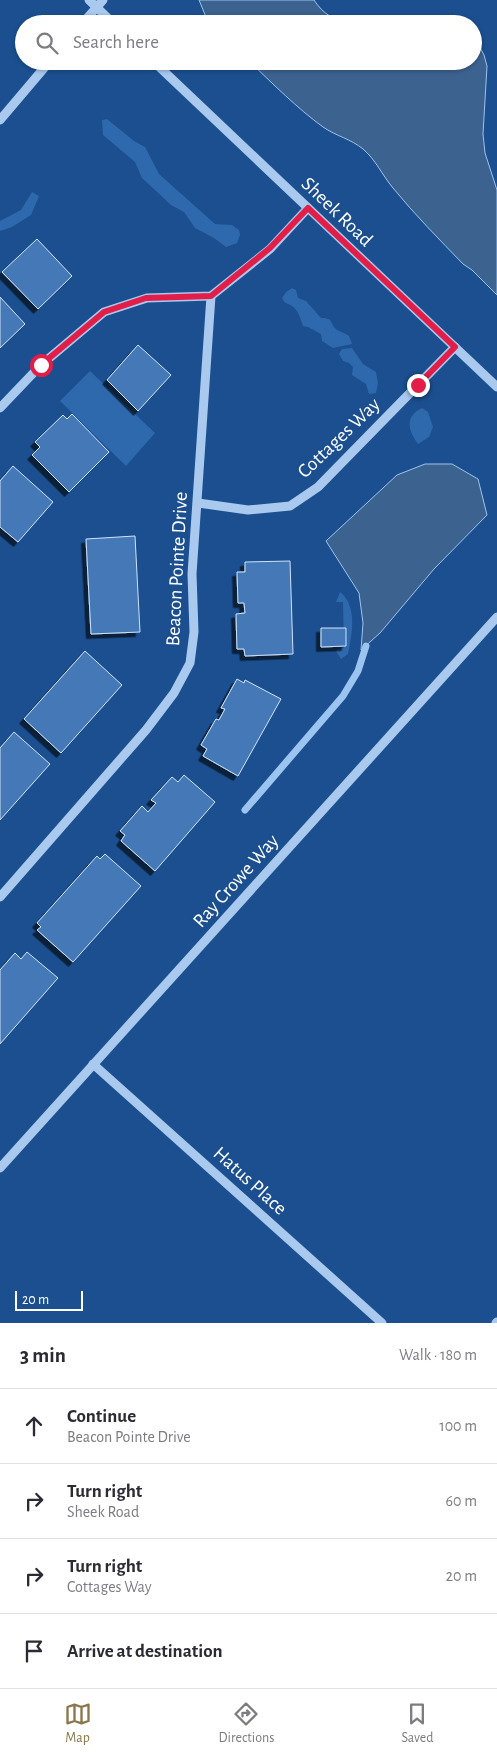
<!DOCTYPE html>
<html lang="en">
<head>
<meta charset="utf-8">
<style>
  :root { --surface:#fff; --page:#f2f2f3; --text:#2b2b33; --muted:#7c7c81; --line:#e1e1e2; --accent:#8a764a }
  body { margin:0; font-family:"Alegreya Sans",sans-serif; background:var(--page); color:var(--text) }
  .scale { position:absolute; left:15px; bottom:12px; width:68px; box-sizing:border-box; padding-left:5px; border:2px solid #fff; border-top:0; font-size:14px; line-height:18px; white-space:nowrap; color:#fff; -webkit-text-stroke:4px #1b4f8f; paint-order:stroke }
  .stop { position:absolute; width:15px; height:15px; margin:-11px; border:4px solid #e11d48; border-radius:50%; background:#fff }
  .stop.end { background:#e11d48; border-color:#fff; box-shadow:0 1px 5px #0008 }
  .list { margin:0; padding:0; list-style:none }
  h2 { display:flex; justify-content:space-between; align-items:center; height:65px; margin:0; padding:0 20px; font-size:21px }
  h2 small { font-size:16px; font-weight:400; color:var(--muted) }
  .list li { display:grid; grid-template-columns:32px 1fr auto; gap:15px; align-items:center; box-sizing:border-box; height:75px; padding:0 20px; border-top:1px solid var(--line) }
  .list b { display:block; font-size:19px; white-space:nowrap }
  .list p { margin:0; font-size:16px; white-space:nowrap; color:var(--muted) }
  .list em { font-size:16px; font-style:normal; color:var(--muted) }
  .icon { flex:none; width:28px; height:28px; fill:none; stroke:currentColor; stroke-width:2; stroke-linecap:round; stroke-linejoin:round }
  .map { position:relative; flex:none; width:497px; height:1323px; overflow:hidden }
  .search { position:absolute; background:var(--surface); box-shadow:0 1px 4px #0004; left:15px; right:15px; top:15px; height:55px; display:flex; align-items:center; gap:12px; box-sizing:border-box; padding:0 18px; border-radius:28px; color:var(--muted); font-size:19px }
  .sheet { height:365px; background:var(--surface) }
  nav { display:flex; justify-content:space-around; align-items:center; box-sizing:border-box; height:70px; border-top:1px solid var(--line); background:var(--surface); font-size:14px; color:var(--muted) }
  nav a { display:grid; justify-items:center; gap:2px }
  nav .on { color:var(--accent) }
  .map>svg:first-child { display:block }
  .green { fill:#2e69ad }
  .water { fill:#3c6290; stroke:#9cc4f0 }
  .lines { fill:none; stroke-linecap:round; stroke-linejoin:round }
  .stream { stroke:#9cc4f0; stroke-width:7 }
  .building { fill:#4478b7; stroke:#cfe3fa; filter:url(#shadow) }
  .minor { stroke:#a9c9ee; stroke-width:9 }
  .route { stroke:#e11d48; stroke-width:6 }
  .labels { text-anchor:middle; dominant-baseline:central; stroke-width:4; stroke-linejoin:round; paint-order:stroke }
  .street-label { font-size:20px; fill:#fff; stroke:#1b4f8f }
</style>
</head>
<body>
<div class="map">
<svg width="497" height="1323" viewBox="0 0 497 1323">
  <defs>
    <filter id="shadow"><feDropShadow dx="-4.5" dy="4.5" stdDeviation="0" flood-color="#0009"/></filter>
  </defs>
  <rect width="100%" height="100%" fill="#1b4f8f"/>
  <g class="green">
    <polygon points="107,119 134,141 145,147 159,174 215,224 232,225 239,230 240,235 237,243 226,247 214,238 195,228 184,212 171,205 142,178 135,162 103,135 102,120"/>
    <polygon points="32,192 39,196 31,215 12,227 0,231 0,221 21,210"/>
    <path d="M292 288 296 290 298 298 306 301 321 318C334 318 329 323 337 330 341 332 345 333 349 336L352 344 333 348 322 341 321 334 308 327 303 326C301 319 298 310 292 306 287 303 285 304 282 298L286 292Z"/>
    <polygon points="352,348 363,364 376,372 378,383 376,393 369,394 366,384 352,375 353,367 349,363 343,361 339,354 342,349"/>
    <polygon points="90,371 155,433 126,466 60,401"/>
    <path d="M422 408 428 412 433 427 429 437 418 444C408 430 404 417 422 408Z"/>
    <path d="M340 592C358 606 352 635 348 654L341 659 336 651 337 649 344 648 343 602H336Z"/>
  </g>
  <g class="water">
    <path d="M199 0H314C323 14 335 21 351 24H211L206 17Z"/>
    <polygon points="426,17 443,18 457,24 364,24"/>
    <path d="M473 34 484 55 487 66 483 134 485 153 497 190V295L472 270 463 264C439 239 415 215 393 188 382 175 376 160 363 149 351 139 336 136 323 127 297 108 273 84 249 61H473Z"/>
    <polygon points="425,464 452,464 478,479 487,515 434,569 380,633 361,650 363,623 359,593 326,541 397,475"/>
  </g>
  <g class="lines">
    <polyline class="stream" points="245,810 343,696 358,671 366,646"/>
  </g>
  <g class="building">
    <polygon points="37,239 72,276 38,309 2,272"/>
    <polygon points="0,297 25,324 0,348"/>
    <polygon points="138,345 171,375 138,411 107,380"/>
    <polygon points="72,414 109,452 69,492 32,455 40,447 35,442 63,415 67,419"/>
    <polygon points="13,466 53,502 18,542 0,527 0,481"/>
    <polygon points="135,536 140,632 91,634 86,539"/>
    <polygon points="290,561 293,654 245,656 244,649 237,649 236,614 245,613 244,603 238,603 237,572 245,572 245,562"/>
    <polygon points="321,628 346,628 346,646 321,647"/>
    <polygon points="85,651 122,685 61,753 24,719"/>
    <polygon points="237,679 244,683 245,680 281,699 238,776 203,756 207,749 201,745 216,719 219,720 225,709 221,708"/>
    <polygon points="14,732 50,764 0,820 0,748"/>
    <polygon points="184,775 215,802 155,871 121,841 125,835 120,831 142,806 148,812 156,803 151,800 172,777 178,782"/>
    <polygon points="105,854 141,886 73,962 37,930 41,927 37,923 97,856 100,859"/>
    <polygon points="27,952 58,978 0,1044 0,970 15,953 21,959"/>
  </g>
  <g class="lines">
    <g class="minor">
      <polyline points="89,0 114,24"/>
      <polyline points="82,24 103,0"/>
      <polyline points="153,61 497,387"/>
      <polyline points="0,120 50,61"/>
      <polyline points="0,408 41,365 104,312 147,298 211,296 270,249 308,208"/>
      <polyline points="198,503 248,510 290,506 318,487 455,347"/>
      <polyline points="0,897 146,730 174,693 190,663 194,632 192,574 211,296"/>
      <polyline points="93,1064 382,1323"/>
      <polyline points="0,1168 497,617"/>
      <polyline points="496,1323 497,1322"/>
    </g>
  </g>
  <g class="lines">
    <polyline class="route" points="41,365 104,312 146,298 211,296 270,248 308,208 455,347 418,385"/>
  </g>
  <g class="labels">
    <g class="street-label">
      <text transform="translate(337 212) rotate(44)">Sheek Road</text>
      <text transform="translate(339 438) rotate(-44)">Cottages Way</text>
      <text transform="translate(177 569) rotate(-87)">Beacon Pointe Drive</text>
      <text transform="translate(236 881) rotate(-48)">Ray Crowe Way</text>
      <text transform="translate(250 1181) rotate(42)">Hatus Place</text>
    </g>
  </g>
</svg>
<div class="scale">20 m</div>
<div class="stop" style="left:41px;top:365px"></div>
<div class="stop end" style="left:418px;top:385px"></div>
<div class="search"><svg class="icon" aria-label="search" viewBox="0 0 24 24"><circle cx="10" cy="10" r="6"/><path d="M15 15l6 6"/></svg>Search here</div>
</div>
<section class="sheet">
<h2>3 min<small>Walk · 180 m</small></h2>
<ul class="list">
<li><svg class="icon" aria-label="ahead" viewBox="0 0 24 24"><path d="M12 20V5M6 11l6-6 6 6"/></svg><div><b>Continue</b><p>Beacon Pointe Drive</p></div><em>100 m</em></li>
<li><svg class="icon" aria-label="right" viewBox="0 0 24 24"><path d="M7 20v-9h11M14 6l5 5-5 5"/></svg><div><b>Turn right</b><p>Sheek Road</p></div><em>60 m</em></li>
<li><svg class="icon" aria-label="right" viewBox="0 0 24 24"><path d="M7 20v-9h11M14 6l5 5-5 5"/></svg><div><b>Turn right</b><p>Cottages Way</p></div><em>20 m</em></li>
<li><svg class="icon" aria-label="arrive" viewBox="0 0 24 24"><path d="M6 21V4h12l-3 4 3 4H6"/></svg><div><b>Arrive at destination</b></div></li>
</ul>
</section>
<nav>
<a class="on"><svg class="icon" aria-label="map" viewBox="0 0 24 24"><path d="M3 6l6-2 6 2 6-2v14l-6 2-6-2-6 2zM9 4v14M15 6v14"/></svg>Map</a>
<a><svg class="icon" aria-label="directions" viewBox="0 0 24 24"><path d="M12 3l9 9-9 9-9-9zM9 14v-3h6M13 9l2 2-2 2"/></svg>Directions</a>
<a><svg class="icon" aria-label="saved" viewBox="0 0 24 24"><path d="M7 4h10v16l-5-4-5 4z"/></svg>Saved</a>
</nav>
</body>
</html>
